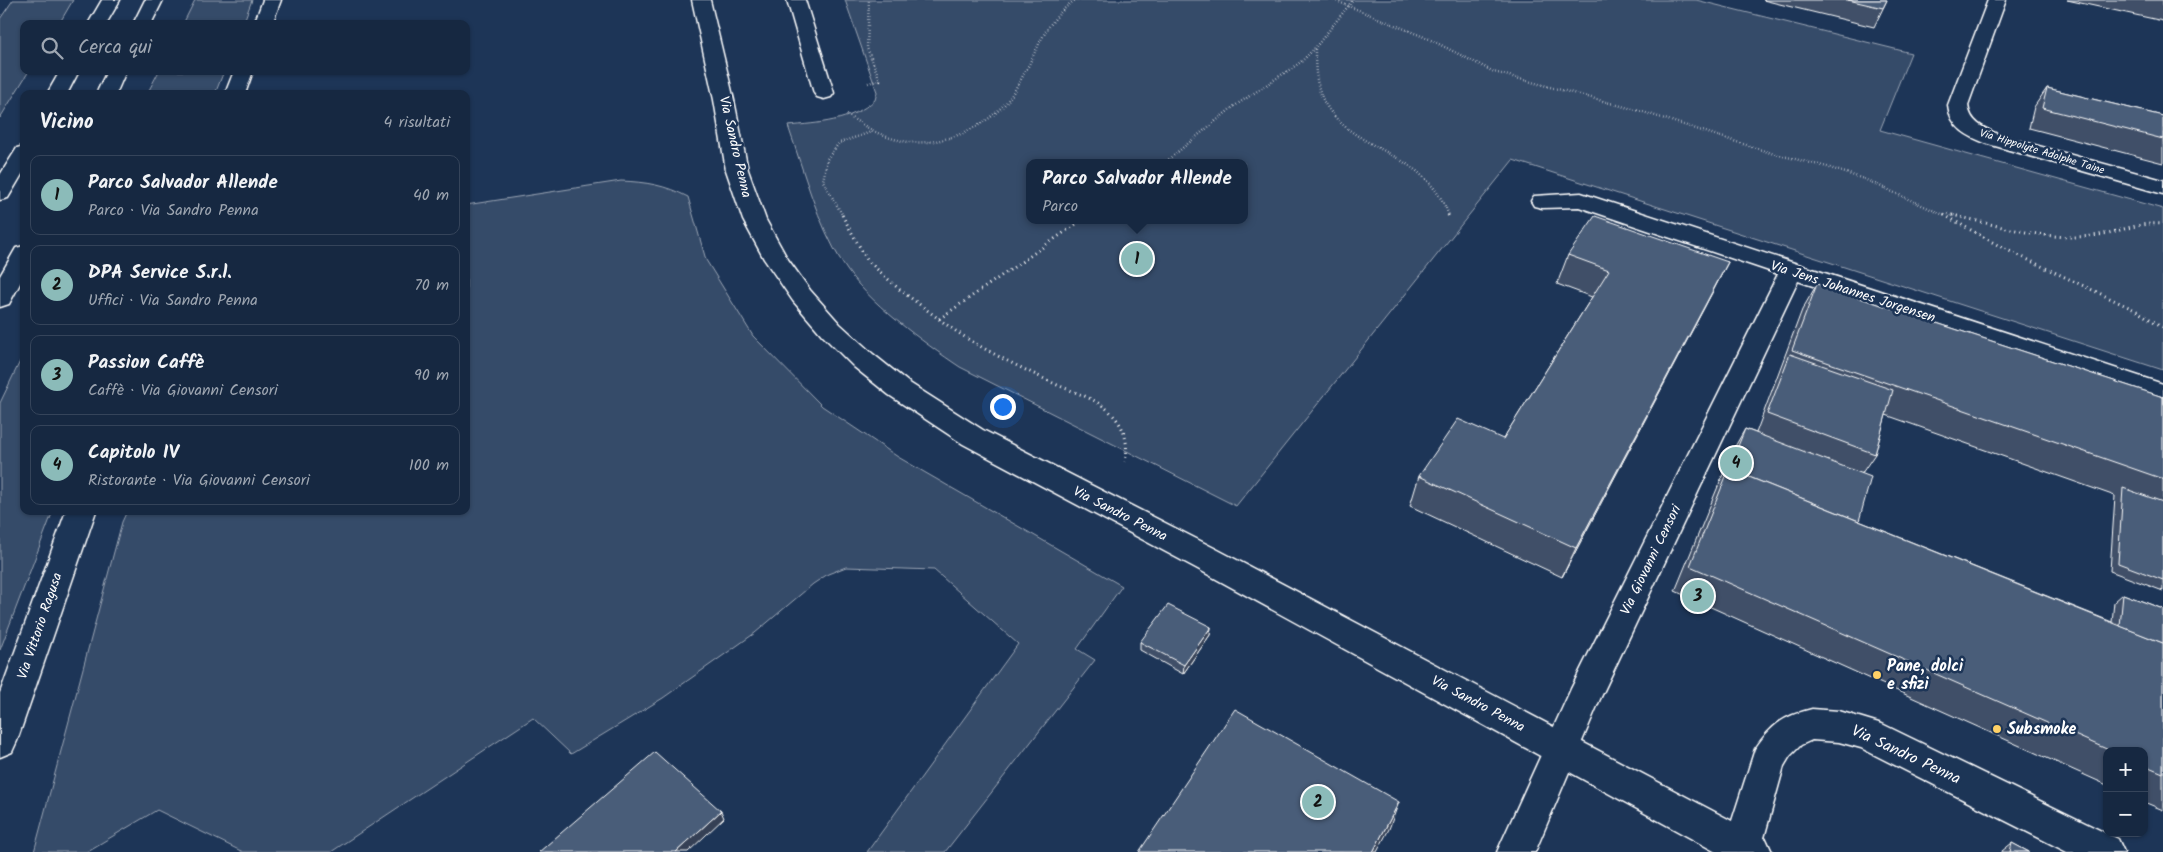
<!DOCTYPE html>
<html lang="it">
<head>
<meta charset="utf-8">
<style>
  :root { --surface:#162841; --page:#23344c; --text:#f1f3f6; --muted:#9ea6b1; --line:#35445a; --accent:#8bbbb9 }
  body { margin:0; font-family:Kalam,sans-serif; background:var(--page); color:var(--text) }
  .controls { position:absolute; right:15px; bottom:15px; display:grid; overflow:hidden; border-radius:10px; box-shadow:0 1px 4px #0004 }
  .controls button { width:45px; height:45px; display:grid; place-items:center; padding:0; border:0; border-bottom:1px solid var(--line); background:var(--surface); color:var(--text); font:25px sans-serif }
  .you { position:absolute; left:1002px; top:406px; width:18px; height:18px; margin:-12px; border:4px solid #fff; border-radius:50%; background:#1a73e8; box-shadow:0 0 0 8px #1a73e833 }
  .badge { display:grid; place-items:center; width:32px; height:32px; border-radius:50%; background:var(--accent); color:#111; font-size:16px; font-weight:700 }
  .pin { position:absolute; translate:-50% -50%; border:2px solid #fff; box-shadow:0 1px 5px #0006 }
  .popup { position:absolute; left:1026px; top:159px; width:222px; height:65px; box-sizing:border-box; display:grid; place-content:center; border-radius:10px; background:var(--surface); filter:drop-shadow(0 1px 4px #0005); font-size:16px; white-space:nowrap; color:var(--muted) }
  .popup b { font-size:19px; color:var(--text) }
  .popup::after { content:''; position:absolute; left:50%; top:100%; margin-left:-10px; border:10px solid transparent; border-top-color:var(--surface) }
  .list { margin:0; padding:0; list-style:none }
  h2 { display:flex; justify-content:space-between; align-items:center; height:65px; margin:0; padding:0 20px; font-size:21px }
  h2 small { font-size:16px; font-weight:400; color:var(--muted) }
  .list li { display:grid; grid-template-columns:32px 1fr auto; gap:15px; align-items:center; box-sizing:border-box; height:80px; margin:0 10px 10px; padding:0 10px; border:1px solid var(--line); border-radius:10px }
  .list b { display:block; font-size:19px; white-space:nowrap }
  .list p { margin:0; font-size:16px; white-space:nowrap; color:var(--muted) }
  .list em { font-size:16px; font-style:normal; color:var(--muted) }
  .icon { flex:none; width:28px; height:28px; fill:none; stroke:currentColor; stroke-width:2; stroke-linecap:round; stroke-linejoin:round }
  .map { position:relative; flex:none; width:2163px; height:852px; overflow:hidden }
  .search { position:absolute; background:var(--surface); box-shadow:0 1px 4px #0004; left:20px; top:20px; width:450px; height:55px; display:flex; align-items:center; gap:12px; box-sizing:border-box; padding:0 18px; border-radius:10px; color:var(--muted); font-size:19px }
  .panel { position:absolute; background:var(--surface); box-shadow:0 1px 4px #0004; left:20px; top:90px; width:450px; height:425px; border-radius:10px }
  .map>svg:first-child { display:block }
  .green { fill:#364b69; stroke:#9aa5b4; fill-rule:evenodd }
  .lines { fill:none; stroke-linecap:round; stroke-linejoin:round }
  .lane-casing { stroke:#fff; stroke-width:3 }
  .street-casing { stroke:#fff; stroke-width:3 }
  .secondary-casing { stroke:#fff; stroke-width:3 }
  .highway-casing { stroke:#fff; stroke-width:3 }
  .path-far1 { stroke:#fff; stroke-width:2.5; stroke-dasharray:0.5 2.5; stroke-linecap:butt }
  .path { stroke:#fff; stroke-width:3; stroke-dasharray:1 4; stroke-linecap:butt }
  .lane { fill:#1d3557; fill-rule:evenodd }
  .street { fill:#1d3557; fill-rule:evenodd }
  .secondary { fill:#1d3557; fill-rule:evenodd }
  .highway { fill:#1d3557; fill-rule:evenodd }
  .wall { fill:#405068; stroke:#fff }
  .shaded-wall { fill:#344155; stroke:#fff }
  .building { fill:#4a5d79; stroke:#fff }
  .poi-dot { fill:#ffd166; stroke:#1d3557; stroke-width:2 }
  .labels { text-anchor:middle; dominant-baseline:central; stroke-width:5; stroke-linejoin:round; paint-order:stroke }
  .far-street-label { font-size:11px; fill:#fff; stroke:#1d3557 }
  .street-label { font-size:14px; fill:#fff; stroke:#1d3557 }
  .near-poi-label { font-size:16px; font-weight:bold; fill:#fff; stroke:#1d3557; text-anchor:start }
  .near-street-label { font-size:16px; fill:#fff; stroke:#1d3557 }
</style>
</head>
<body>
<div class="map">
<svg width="2163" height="852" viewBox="0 0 2163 852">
  <rect width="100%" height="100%" fill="#1d3557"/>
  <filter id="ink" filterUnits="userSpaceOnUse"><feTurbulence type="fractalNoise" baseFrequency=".02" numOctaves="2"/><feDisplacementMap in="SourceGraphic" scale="10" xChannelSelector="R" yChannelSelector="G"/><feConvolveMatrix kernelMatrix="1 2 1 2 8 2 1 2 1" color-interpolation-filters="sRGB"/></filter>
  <g filter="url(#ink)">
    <g class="green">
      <polygon points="13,0 73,0 59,24 24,24 24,71 29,71 0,118 0,19"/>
      <polygon points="195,0 252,0 243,24 183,24"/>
      <path d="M845 0H1696L1911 53 1880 130 2163 209V370L1513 160 1236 506 960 367C924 343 866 301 843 264 817 223 804 172 788 126 819 123 850 122 875 100L877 92ZM1030 163H1244V220H1030Z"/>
      <polygon points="159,71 224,71 215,94 147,94"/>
      <path d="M621 181C646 182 665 185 688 197L706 260 753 336 822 406 898 457 1122 586 1077 649 1095 660 945 852H867L1018 644 934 570 846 567 828 574 813 584 755 633 663 698 571 754 533 718 331 852H243L157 810 86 852H34L122 522 127 511H466V205Z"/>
      <polygon points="24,353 24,511 53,511 0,650 0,403"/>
    </g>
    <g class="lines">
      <g class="lane-casing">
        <polygon id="lane" points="787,0 805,0 834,93 831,97 824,99 817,97 814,93"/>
      </g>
      <g class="street-casing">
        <g id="street">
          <path d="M1988 0H2006L1968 105C1970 124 1986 129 2002 136L2163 180V194L1988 144C1969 137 1950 128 1948 105Z"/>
          <polygon points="1581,193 2163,384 2163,403 1798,281 1600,699 1535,852 1497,852 1571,689 1778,274 1579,207 1542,208 1534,206 1531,201 1534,196"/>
          <path d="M1812 709 1839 711 1882 724 2118 839 2124 852H2067L1861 748 1839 742 1812 740 1801 745 1790 756 1784 766 1760 852H1722L1755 749C1772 724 1784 716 1812 709Z"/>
        </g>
      </g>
      <g class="secondary-casing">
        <polygon id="secondary" points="692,0 710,0 734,100 748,170 766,220 787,258 810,290 840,324 873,354 908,382 983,430 1218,550 1766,839 1772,852 1716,852 1196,568 963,444 889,395 854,367 822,335 793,301 764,259 743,220 726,170 714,100"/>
      </g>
      <g class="highway-casing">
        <g id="highway">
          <polygon points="102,0 120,0 106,24 88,24"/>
          <polygon points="145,0 163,0 151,24 133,24"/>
          <polygon points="263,0 281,0 272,24 254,24"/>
          <polygon points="60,71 79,71 67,94 47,94"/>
          <polygon points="107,71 126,71 116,94 96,94"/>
          <polygon points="234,71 253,71 245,94 225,94"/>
          <polygon points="24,146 24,171 8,198 0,200 0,175 17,148"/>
          <polygon points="24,246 24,276 9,304 0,307 0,276 16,248"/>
          <polygon points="66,511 96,511 17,741 12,752 0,757 0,693"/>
        </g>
      </g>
      <g class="path-far1">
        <polyline points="1334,0 1429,39 1494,72 1640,111 1771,153 1827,167 1864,179 1946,216"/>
        <path d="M1315 49C1315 68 1316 89 1326 105 1356 154 1426 150 1449 216"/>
        <polyline points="868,83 880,80 867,48 869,0"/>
        <path d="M847 115C863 125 879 136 898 140 934 149 978 132 1003 106 1010 99 1015 89 1020 81 1039 49 1043 23 1075 0"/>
        <polyline points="1164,163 1233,107 1301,62 1315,48 1353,0"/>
        <polyline points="1948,214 1957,216"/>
        <polyline points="843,216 823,181 827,159 839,143 874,131"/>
      </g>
      <g class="path">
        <polyline points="842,215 867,260 900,290 939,319 1082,220"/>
        <polyline points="1448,215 1449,217"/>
        <polyline points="1944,215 2003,248 2135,310 2163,327"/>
        <path d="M1952 215C1997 225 2045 241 2092 236 2117 233 2137 222 2163 224"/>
        <path d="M939 319C974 346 1013 364 1053 383 1072 392 1097 398 1111 413 1125 427 1129 443 1125 462"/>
      </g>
      <use href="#lane" class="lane"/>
      <use href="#street" class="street"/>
      <use href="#secondary" class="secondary"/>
      <use href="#highway" class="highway"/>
    </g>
    <g class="wall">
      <polygon points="1763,0 1887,0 1874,27"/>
      <polygon points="2067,0 2163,0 2163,21"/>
      <polygon points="2047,88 2163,116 2163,163 2029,128 2034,107"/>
      <polygon points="1568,255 1728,262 1713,291 1562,577 1410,506 1419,476 1503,439 1592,297 1557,284"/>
      <polygon points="1817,284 2163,397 2163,591 2110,571 2115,496 1886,415 1875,454 1862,473 1859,521 2112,622 2114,602 2123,594 2163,609 2163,810 2144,802 2144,751 2107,751 2107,785 1675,591 1733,450 1745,429 1756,433 1802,310"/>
      <polygon points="1211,627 1210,635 1183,674 1140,650 1140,642"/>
      <polygon points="2012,843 2029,852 2002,852 2002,851"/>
    </g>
    <g class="shaded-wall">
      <polygon points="1728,262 1713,291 1562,577 1576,548"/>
      <polygon points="1211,627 1210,635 1183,674 1184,665"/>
      <polygon points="1399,802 1389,829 1377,852 1373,852"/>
      <polygon points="721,811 724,818 688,852 676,852"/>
    </g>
    <g class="building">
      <polygon points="1848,0 1887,0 1883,8"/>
      <polygon points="2047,88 2163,116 2163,139 2042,108"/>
      <polygon points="1595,216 1728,262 1576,548 1419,476 1458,419 1503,439 1609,270 1568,255"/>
      <polygon points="1817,284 2163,397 2163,479 1792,350"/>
      <polygon points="1790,354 1893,390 1875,454 1767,414"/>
      <polygon points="1745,429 1871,477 1859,521 1729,469 1727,473"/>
      <polygon points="1729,469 2163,643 2163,773 2144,765 2144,751 2111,751 1690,566"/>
      <polygon points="2123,488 2163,502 2163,580 2118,563"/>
      <polygon points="2123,594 2163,609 2163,643 2120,626"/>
      <polygon points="1168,605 1211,627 1184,665 1140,642"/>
      <polygon points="1235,709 1399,802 1373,852 1139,852"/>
      <polygon points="655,752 721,811 676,852 539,852"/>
      <polygon points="2012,843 2029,852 2010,852"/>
    </g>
  </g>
  <g class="poi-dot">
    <circle cx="1877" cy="675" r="5"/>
    <circle cx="1997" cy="729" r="5"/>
  </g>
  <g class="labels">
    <g class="far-street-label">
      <text transform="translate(2042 152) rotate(17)">Via Hippolyte Adolphe Taine</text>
    </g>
    <g class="street-label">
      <text transform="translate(735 147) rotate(77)">Via Sandro Penna</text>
      <text transform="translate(1853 292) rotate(18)">Via Jens Johannes Jorgensen</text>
      <text transform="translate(1120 514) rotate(27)">Via Sandro Penna</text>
      <text transform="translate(1651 560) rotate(-64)">Via Giovanni Censori</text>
      <text transform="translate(40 626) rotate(-71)">Via Vittorio Ragusa</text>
      <text transform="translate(1478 704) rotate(28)">Via Sandro Penna</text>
    </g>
    <g class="near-poi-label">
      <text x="1887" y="666">Pane, dolci<tspan x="1887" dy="18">e sfizi</tspan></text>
      <text x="2007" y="729">Subsmoke</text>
    </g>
    <g class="near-street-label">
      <text transform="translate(1906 755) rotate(25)">Via Sandro Penna</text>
    </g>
  </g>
</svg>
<div class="controls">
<button>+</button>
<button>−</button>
</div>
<div class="you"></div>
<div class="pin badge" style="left:1137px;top:259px">1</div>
<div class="popup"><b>Parco Salvador Allende</b>Parco</div>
<div class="pin badge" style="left:1318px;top:802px">2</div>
<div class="pin badge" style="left:1698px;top:596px">3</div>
<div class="pin badge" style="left:1736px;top:463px">4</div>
<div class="search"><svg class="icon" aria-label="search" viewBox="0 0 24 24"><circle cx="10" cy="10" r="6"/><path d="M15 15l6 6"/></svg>Cerca qui</div>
<section class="panel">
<h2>Vicino<small>4 risultati</small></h2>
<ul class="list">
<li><span class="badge">1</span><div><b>Parco Salvador Allende</b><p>Parco · Via Sandro Penna</p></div><em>40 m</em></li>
<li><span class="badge">2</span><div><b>DPA Service S.r.l.</b><p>Uffici · Via Sandro Penna</p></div><em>70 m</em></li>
<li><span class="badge">3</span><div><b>Passion Caffè</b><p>Caffè · Via Giovanni Censori</p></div><em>90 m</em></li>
<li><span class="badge">4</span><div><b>Capitolo IV</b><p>Ristorante · Via Giovanni Censori</p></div><em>100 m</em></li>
</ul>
</section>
</div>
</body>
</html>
